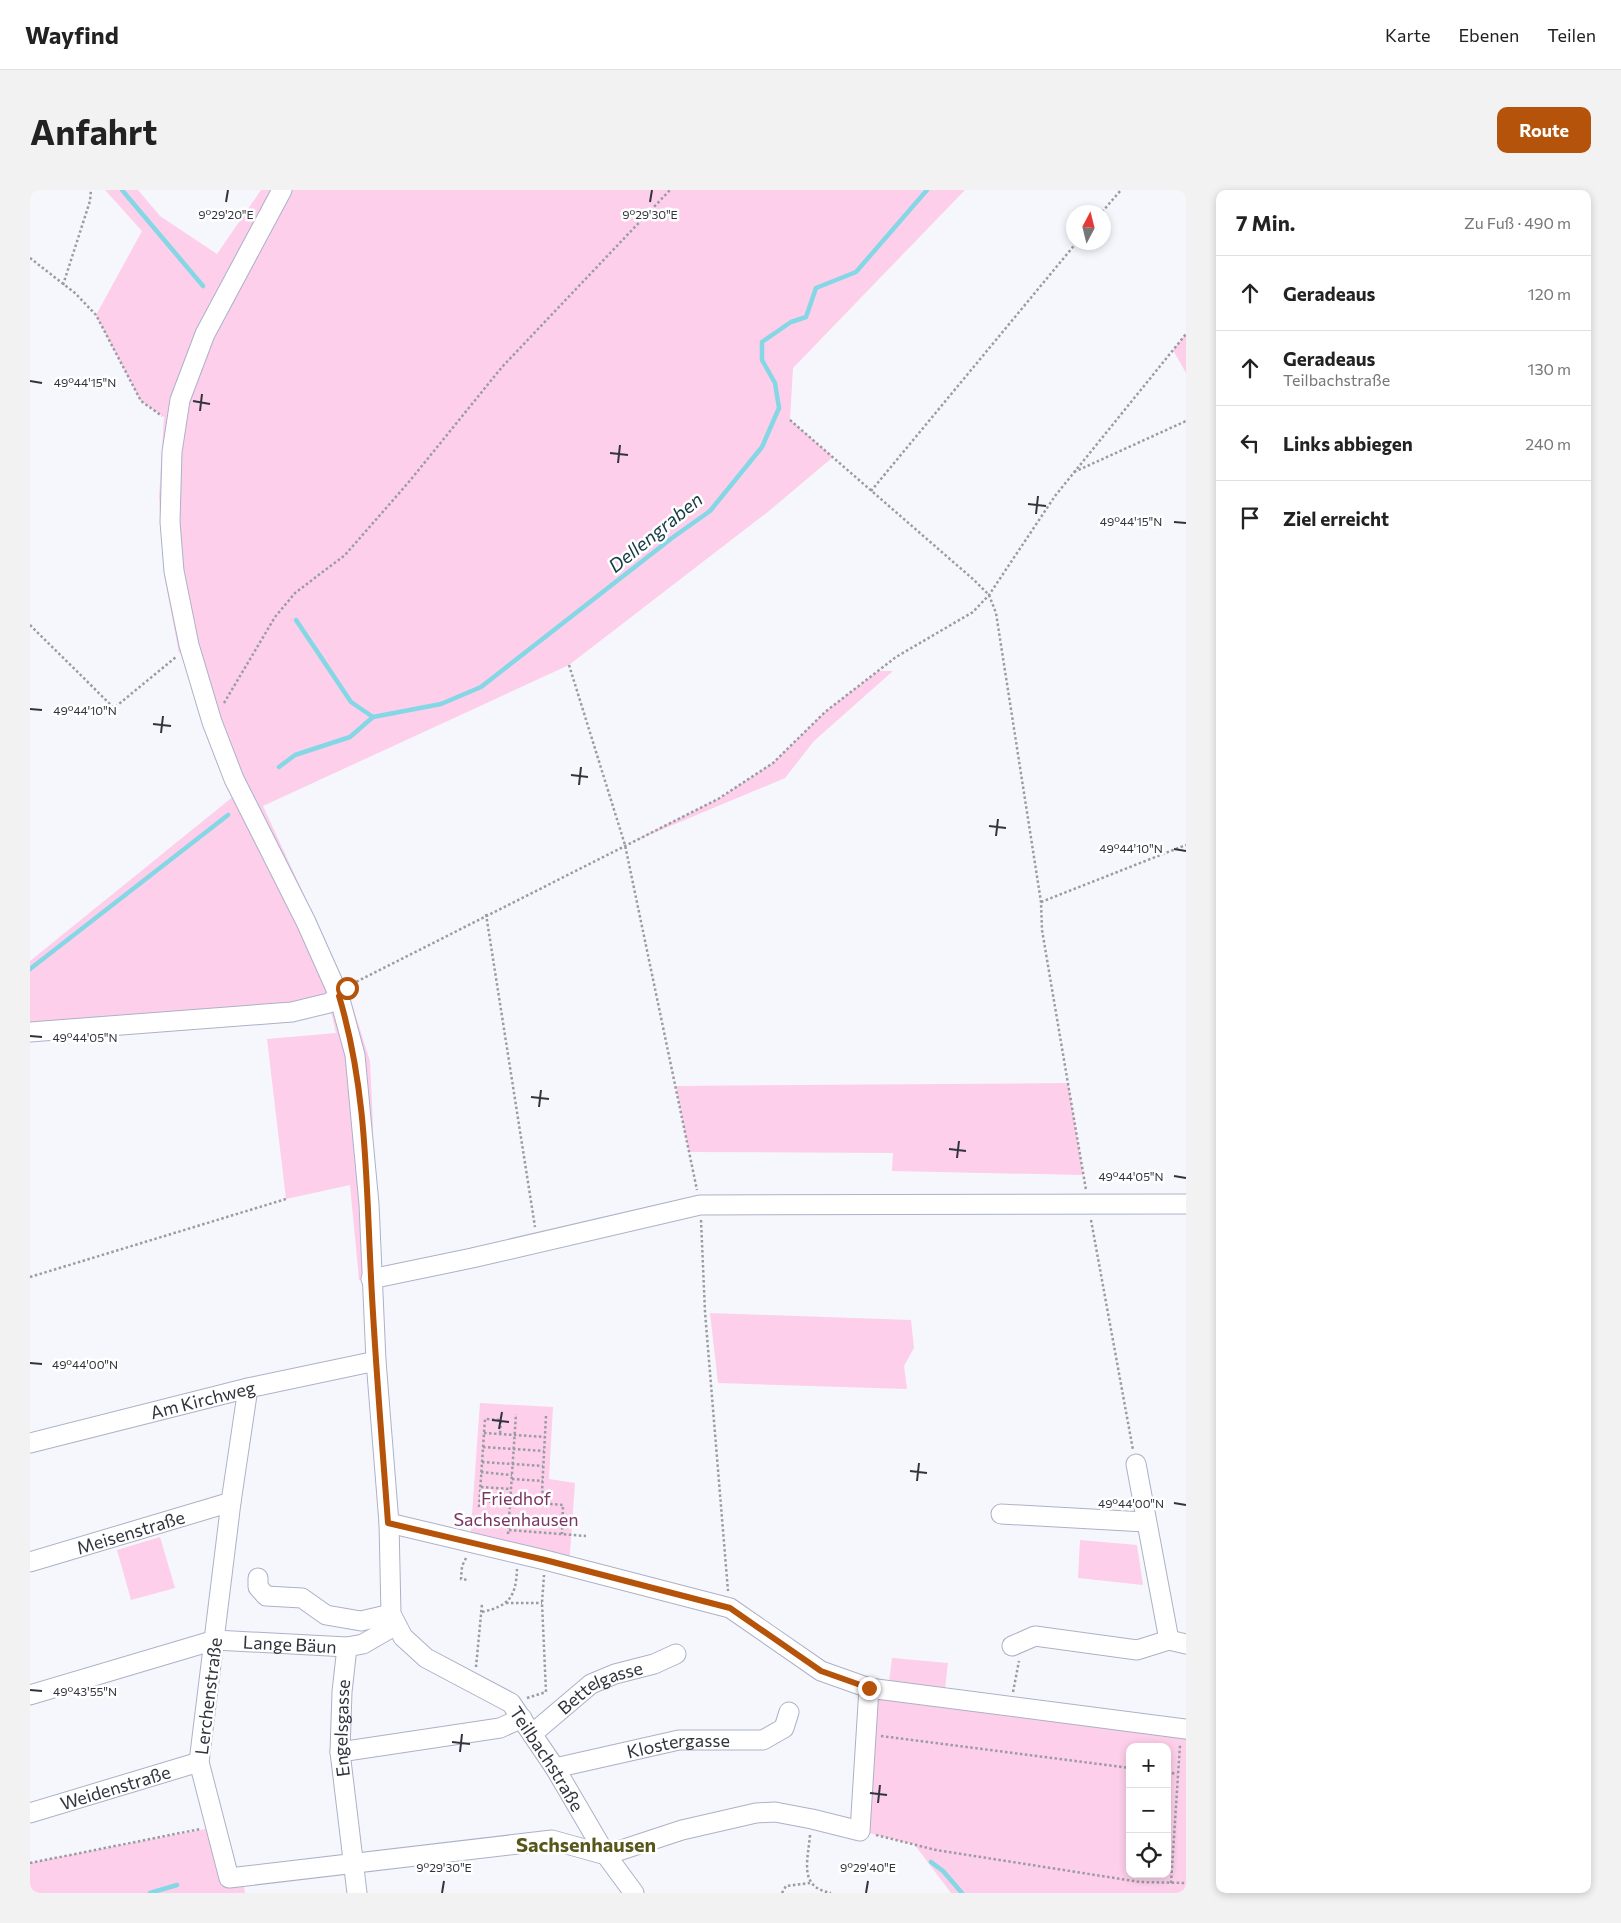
<!DOCTYPE html>
<html lang="de">
<head>
<meta charset="utf-8">
<style>
  :root { --surface:#fff; --page:#f2f2f2; --text:#222; --muted:#767676; --line:#e0e0e0; --accent:#b45309 }
  body { margin:0; font-family:Commissioner,sans-serif; background:var(--page); color:var(--text) }
  .controls { position:absolute; right:15px; bottom:15px; display:grid; overflow:hidden; border-radius:10px; box-shadow:0 2px 8px #0003 }
  .controls button { width:45px; height:45px; display:grid; place-items:center; padding:0; border:0; border-bottom:1px solid var(--line); background:var(--surface); color:var(--text); font:25px sans-serif }
  .compass { position:absolute; left:1036px; top:15px; width:45px; height:45px; border-radius:50%; background:var(--surface); box-shadow:0 2px 8px #0003; rotate:7deg }
  .stop { position:absolute; width:15px; height:15px; margin:-11px; border:4px solid #b45309; border-radius:50%; background:#fff }
  .stop.end { background:#b45309; border-color:#fff; box-shadow:0 1px 5px #0008 }
  .list { margin:0; padding:0; list-style:none }
  h2 { display:flex; justify-content:space-between; align-items:center; height:65px; margin:0; padding:0 20px; font-size:21px }
  h2 small { font-size:16px; font-weight:400; color:var(--muted) }
  .list li { display:grid; grid-template-columns:32px 1fr auto; gap:15px; align-items:center; box-sizing:border-box; height:75px; padding:0 20px; border-top:1px solid var(--line) }
  .list b { display:block; font-size:19px; white-space:nowrap }
  .list p { margin:0; font-size:16px; white-space:nowrap; color:var(--muted) }
  .list em { font-size:16px; font-style:normal; color:var(--muted) }
  .icon { flex:none; width:28px; height:28px; fill:none; stroke:currentColor; stroke-width:2; stroke-linecap:round; stroke-linejoin:round }
  .map { position:relative; flex:none; width:1156px; height:1703px; overflow:hidden; border-radius:10px }
  header { display:flex; align-items:center; gap:30px; box-sizing:border-box; height:70px; padding:0 25px; background:var(--surface); border-bottom:1px solid var(--line) }
  header strong { font-size:24px }
  nav { display:flex; gap:28px; margin-inline-start:auto; font-size:18px }
  .intro { display:flex; align-items:center; justify-content:space-between; box-sizing:border-box; height:120px; padding:0 30px }
  h1 { margin:0; font-size:35px }
  .button { padding:12px 22px; border-radius:10px; background:var(--accent); color:#fff; font-size:18px; font-weight:700 }
  main { display:flex; gap:30px; padding:0 30px }
  aside { flex:1; background:var(--surface); border-radius:10px; box-shadow:0 2px 8px #0003 }
  .map>svg:first-child { display:block }
  .green { fill:#fdcfea; fill-rule:evenodd }
  .lines { fill:none; stroke-linecap:round; stroke-linejoin:round }
  .stream { stroke:#84d7e5; stroke-width:4.5 }
  .minor-casing { stroke:#acb1c9; stroke-width:21 }
  .path { stroke:#9a9ca2; stroke-width:2.5; stroke-dasharray:2.5 2.5; stroke-linecap:butt }
  .minor { stroke:#fff; stroke-width:19 }
  .route { stroke:#b45309; stroke-width:6 }
  .ticks { fill:none; stroke:#32343d; stroke-width:2 }
  .labels { text-anchor:middle; dominant-baseline:central; stroke-width:5; stroke-linejoin:round; paint-order:stroke }
  .street-label { font-size:18px; fill:#32343d; stroke:#fff }
  .park-label { font-size:18px; fill:#7b3563; stroke:#fff }
  .water-label { font-size:19px; font-style:italic; fill:#133b42; stroke:#fff }
  .quarter-label { font-size:20px; font-weight:bold; fill:#57571b; stroke:#fff }
  .ticks-label { font-size:12px; text-anchor:middle; fill:#32343d; stroke:#fff; stroke-width:5; stroke-linejoin:round; paint-order:stroke }
</style>
</head>
<body>
<header>
<strong>Wayfind</strong>
<nav><a>Karte</a><a>Ebenen</a><a>Teilen</a></nav>
</header>
<div class="intro"><h1>Anfahrt</h1><a class="button">Route</a></div>
<main>
<div class="map">
<svg width="1156" height="1703" viewBox="0 0 1156 1703">
  <rect width="100%" height="100%" fill="#f6f7fc"/>
  <g class="green">
    <polygon points="75,0 108,0 130,26 187,64 231,0 935,0 763,178 760,230 803,267 739,321 539,475 233,616 317,798 340,871 343,936 339,1014 341,1089 329,1090 320,995 256,1009 237,849 306,843 299,813 0,842 0,771 210,601 158,456 149,463 134,385 129,307 134,227 111,211 66,125 112,41"/>
    <polygon points="1156,144 1156,183 1143,160"/>
    <polygon points="848,481 863,481 784,551 755,588 595,655 688,609 743,573 795,522"/>
    <polygon points="1038,893 1053,985 862,981 863,963 659,962 646,896"/>
    <polygon points="680,1123 881,1130 884,1158 874,1176 877,1199 688,1193"/>
    <polygon points="450,1213 523,1217 519,1289 545,1293 539,1376 440,1352"/>
    <polygon points="130,1347 145,1398 101,1410 87,1360"/>
    <polygon points="1050,1350 1107,1355 1113,1395 1048,1388"/>
    <path d="M862 1468 918 1473 914 1507 1156 1539V1703H921L884 1654 830 1641 839 1498 858 1500ZM1100 1557H1137V1684H1100Z"/>
    <polygon points="185,1637 199,1688 212,1686 215,1703 0,1703 0,1673"/>
  </g>
  <g class="lines">
    <g class="stream">
      <polyline points="92,0 173,96"/>
      <polyline points="266,430 321,512 343,527"/>
      <polyline points="249,577 265,565 320,547 343,527 411,514 451,497 642,348 680,321 732,257 749,218 745,193 732,170 732,152 761,132 776,127 786,98 826,82 897,0"/>
      <polyline points="0,779 198,625"/>
      <polyline points="901,1672 913,1681 932,1703"/>
      <polyline points="120,1703 147,1695"/>
    </g>
    <g class="minor-casing">
      <g id="minor">
        <path id="s1" d="M252 0 175 144 150 210 142 262 140 332 144 381 159 455 182 532 204 589 276 732 309 806 325 865 339 1014 346 1171 359 1333 361 1424 373 1447 396 1468 481 1513 525 1578 576 1665 604 1703"/>
        <polyline points="0,842 262,822 299,813 309,806"/>
        <polyline points="341,1089 442,1068 670,1015 1156,1014"/>
        <polyline points="218,1198 201,1312 169,1572 199,1688 522,1650 576,1665 652,1640 726,1623 745,1622 782,1629 830,1641 839,1498"/>
        <path id="s2" d="M0 1253 218 1198 346 1171"/>
        <polyline points="1106,1274 1139,1450"/>
        <polyline points="971,1324 1115,1332"/>
        <polyline points="359,1333 515,1370 700,1418 791,1481 839,1498 1156,1539"/>
        <path id="s3" d="M0 1372 201 1312"/>
        <polyline points="228,1388 228,1397 236,1406 272,1408 296,1425 331,1431 361,1424"/>
        <polyline points="982,1456 1005,1446 1107,1460 1139,1450 1156,1454"/>
        <path id="s4" d="M0 1505 185 1450 317 1457"/>
        <path id="s5" d="M502 1544 561 1494 585 1484 624 1474 646 1464"/>
        <polyline points="310,1562 470,1538 492,1528"/>
        <path id="s6" d="M525 1578 649 1550H733L754 1538 759 1522"/>
        <path id="s7" d="M0 1623 169 1572"/>
        <path id="s8" d="M327 1703 310 1562 312 1502 317 1457 333 1454 366 1435"/>
      </g>
    </g>
    <g class="path">
      <polyline points="1072,22 1091,0"/>
      <polyline points="0,68 45,103 66,125 111,211 132,226"/>
      <polyline points="33,95 60,11 61,0"/>
      <polyline points="760,230 944,390 959,405 966,423 1011,712 1012,740 1056,1000"/>
      <polyline points="1044,282 1156,231"/>
      <polyline points="841,301 1047,52"/>
      <polyline points="0,435 84,518 146,467"/>
      <polyline points="539,475 595,655 667,1000"/>
      <polyline points="194,513 245,427 265,403 315,365 378,293 472,177 640,0"/>
      <polyline points="1011,712 1156,655"/>
      <polyline points="456,724 505,1037"/>
      <polyline points="322,794 688,609 743,573 795,522 866,467 943,422 959,405 1025,306 1156,144"/>
      <polyline points="671,1030 675,1122 698,1401"/>
      <polyline points="1061,1030 1103,1260"/>
      <polyline points="0,1087 256,1009"/>
      <polyline points="516,1226 512,1301 521,1314 533,1315 532,1344"/>
      <polyline points="454,1243 515,1247"/>
      <polyline points="453,1257 514,1261"/>
      <polyline points="452,1272 513,1276"/>
      <polyline points="451,1282 482,1285"/>
      <polyline points="482,1289 513,1291"/>
      <polyline points="451,1297 481,1299"/>
      <polyline points="449,1311 480,1313"/>
      <polyline points="449,1317 455,1229 471,1230 470,1244"/>
      <polyline points="479,1340 556,1346"/>
      <polyline points="478,1344 486,1224"/>
      <polyline points="436,1368 432,1376 431,1389 439,1390"/>
      <polyline points="476,1413 512,1413"/>
      <path d="M452 1422C479 1416 486 1407 487 1379"/>
      <polyline points="446,1477 452,1414"/>
      <polyline points="983,1502 989,1471"/>
      <polyline points="497,1508 516,1502 512,1413 514,1385"/>
      <polyline points="851,1546 1100,1578"/>
      <polyline points="1137,1582 1147,1584"/>
      <path d="M780 1645C778 1671 768 1697 801 1703"/>
      <polyline points="846,1645 906,1660 1110,1692 1156,1693"/>
      <polyline points="0,1673 170,1639"/>
      <polyline points="1141,1693 1150,1555"/>
      <polyline points="752,1703 756,1696 780,1693"/>
    </g>
    <use href="#minor" class="minor"/>
  </g>
  <g class="lines">
    <path class="route" d="M317 798 309 806C337 900 336 990 341 1087 345 1169 352 1251 358 1333L515 1370 700 1418 791 1481 839 1498"/>
  </g>
  <path class="ticks" d="M196 12 198 0M620 12 622 0M0 191 12 193M163 211 180 214M170 221 172 204M580 263 598 265M588 273 590 255M998 314 1016 316M1006 324 1008 306M1144 332 1156 333M0 519 12 520M123 534 141 536M131 543 133 526M541 585 558 587M549 595 551 577M959 636 976 638M966 646 968 629M1144 659 1156 661M0 846 12 847M501 907 519 909M509 917 511 900M919 959 936 961M927 968 929 951M1144 986 1156 988M0 1173 12 1174M462 1230 479 1232M469 1239 472 1222M880 1281 897 1283M887 1291 889 1273M1144 1313 1156 1315M0 1500 12 1501M422 1552 440 1554M430 1562 432 1544M840 1603 857 1605M848 1613 850 1595M412 1703 414 1691M836 1703 838 1691"/>
  <g class="labels">
    <g class="street-label">
      <text stroke="none"><textPath href="#s2" startOffset="178">Am Kirchweg</textPath></text>
      <text stroke="none"><textPath href="#s3" startOffset="105">Meisenstraße</textPath></text>
      <text stroke="none"><textPath href="#s4" startOffset="268">Lange Bäun</textPath></text>
      <text stroke="none"><textPath href="#s5" startOffset="84">Bettelgasse</textPath></text>
      <text transform="translate(178 1506) rotate(-83)">Lerchenstraße</text>
      <text stroke="none"><textPath href="#s8" startOffset="166">Engelsgasse</textPath></text>
      <text stroke="none"><textPath href="#s6" startOffset="126">Klostergasse</textPath></text>
      <text stroke="none"><textPath href="#s1" startOffset="1705">Teilbachstraße</textPath></text>
      <text stroke="none"><textPath href="#s7" startOffset="89">Weidenstraße</textPath></text>
    </g>
    <g class="park-label">
      <text x="486" y="1308">Friedhof<tspan x="486" dy="21">Sachsenhausen</tspan></text>
    </g>
    <g class="water-label">
      <text transform="translate(625 342) rotate(-39)">Dellengraben</text>
    </g>
    <g class="quarter-label">
      <text x="556" y="1654">Sachsenhausen</text>
    </g>
  </g>
  <g class="ticks-label">
    <text x="196" y="29">9°29'20"E</text>
    <text x="620" y="29">9°29'30"E</text>
    <text x="55" y="197">49°44'15"N</text>
    <text x="1101" y="336">49°44'15"N</text>
    <text x="55" y="525">49°44'10"N</text>
    <text x="1101" y="663">49°44'10"N</text>
    <text x="55" y="852">49°44'05"N</text>
    <text x="1101" y="991">49°44'05"N</text>
    <text x="55" y="1179">49°44'00"N</text>
    <text x="1101" y="1318">49°44'00"N</text>
    <text x="55" y="1506">49°43'55"N</text>
    <text x="414" y="1682">9°29'30"E</text>
    <text x="838" y="1682">9°29'40"E</text>
  </g>
</svg>
<div class="controls">
<button>+</button>
<button>−</button>
<button><svg class="icon" aria-label="locate" viewBox="0 0 24 24"><circle cx="12" cy="12" r="6"/><path d="M12 2v4M12 18v4M2 12h4M18 12h4"/></svg></button>
</div>
<svg class="compass" viewBox="-18 -18 36 36"><path d="M0-13l5 13h-10z" fill="#e53935"/><path d="M0 13l5-13h-10z" fill="#767676"/></svg>
<div class="stop" style="left:317px;top:798px"></div>
<div class="stop end" style="left:839px;top:1498px"></div>
</div>
<aside>
<h2>7 Min.<small>Zu Fuß · 490 m</small></h2>
<ul class="list">
<li><svg class="icon" aria-label="ahead" viewBox="0 0 24 24"><path d="M12 20V5M6 11l6-6 6 6"/></svg><div><b>Geradeaus</b></div><em>120 m</em></li>
<li><svg class="icon" aria-label="ahead" viewBox="0 0 24 24"><path d="M12 20V5M6 11l6-6 6 6"/></svg><div><b>Geradeaus</b><p>Teilbachstraße</p></div><em>130 m</em></li>
<li><svg class="icon" aria-label="left" viewBox="0 0 24 24"><path d="M17 20v-9H6M10 6l-5 5 5 5"/></svg><div><b>Links abbiegen</b></div><em>240 m</em></li>
<li><svg class="icon" aria-label="arrive" viewBox="0 0 24 24"><path d="M6 21V4h12l-3 4 3 4H6"/></svg><div><b>Ziel erreicht</b></div></li>
</ul>
</aside>
</main>
</body>
</html>
